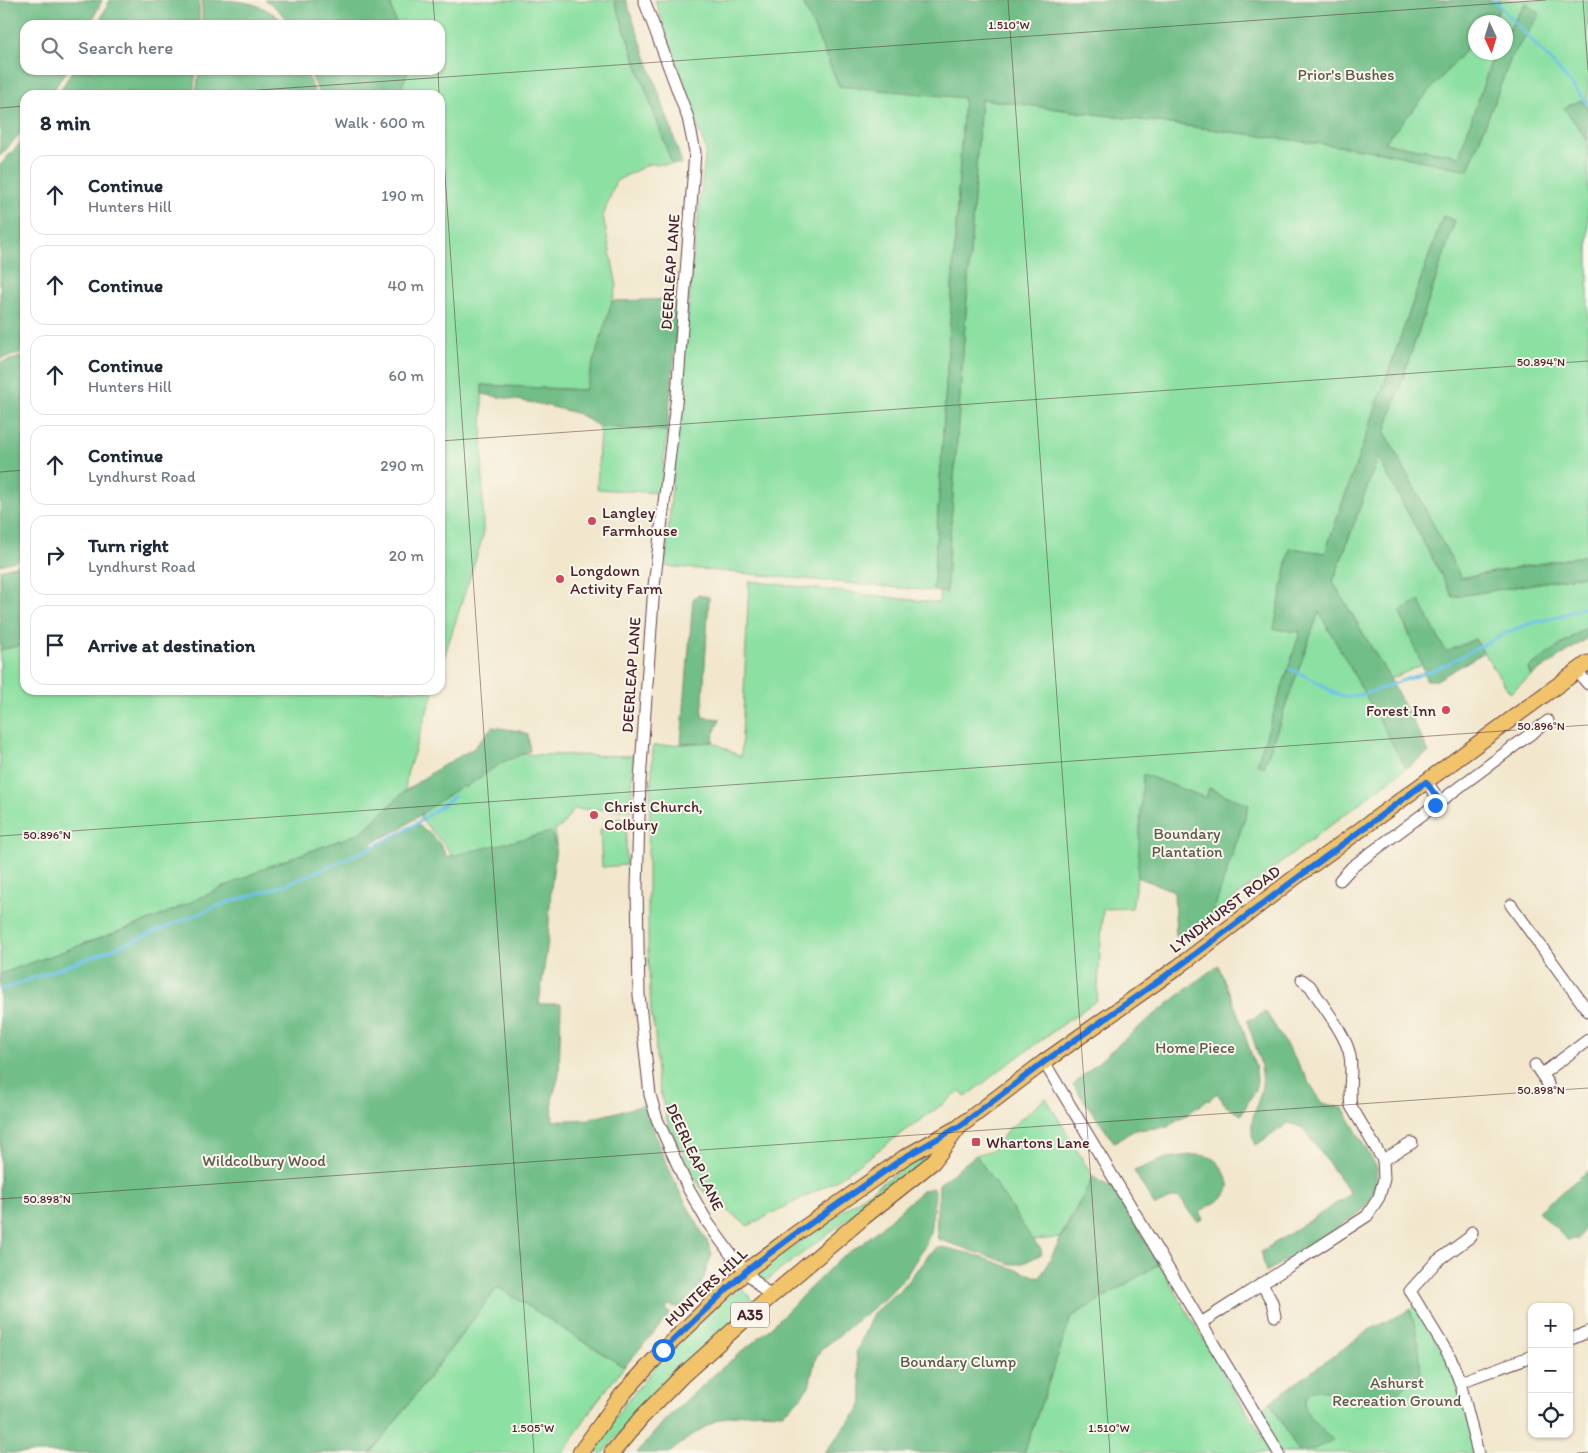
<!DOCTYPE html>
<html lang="en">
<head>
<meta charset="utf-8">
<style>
  :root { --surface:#fff; --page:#f2f2f3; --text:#1f2937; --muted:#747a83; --line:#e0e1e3 }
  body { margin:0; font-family:Itim,sans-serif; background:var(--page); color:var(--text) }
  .controls { position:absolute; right:15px; bottom:15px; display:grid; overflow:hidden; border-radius:10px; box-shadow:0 1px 4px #0004 }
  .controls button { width:45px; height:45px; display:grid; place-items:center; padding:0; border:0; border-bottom:1px solid var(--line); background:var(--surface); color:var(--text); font:25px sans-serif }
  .compass { position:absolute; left:1468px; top:15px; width:45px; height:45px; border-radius:50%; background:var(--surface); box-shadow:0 1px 4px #0004; rotate:176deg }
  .stop { position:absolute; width:15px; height:15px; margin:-11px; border:4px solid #1a73e8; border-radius:50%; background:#fff }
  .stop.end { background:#1a73e8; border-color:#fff; box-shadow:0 1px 5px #0008 }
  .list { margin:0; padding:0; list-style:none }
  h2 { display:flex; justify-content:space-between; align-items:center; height:65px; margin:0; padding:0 20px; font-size:21px }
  h2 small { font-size:16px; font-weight:400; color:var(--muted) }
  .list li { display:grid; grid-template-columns:32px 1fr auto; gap:15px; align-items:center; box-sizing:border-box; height:80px; margin:0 10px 10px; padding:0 10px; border:1px solid var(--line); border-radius:15px }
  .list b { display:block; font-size:19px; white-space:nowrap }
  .list p { margin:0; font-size:16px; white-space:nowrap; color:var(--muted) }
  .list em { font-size:16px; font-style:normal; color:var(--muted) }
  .icon { flex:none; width:28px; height:28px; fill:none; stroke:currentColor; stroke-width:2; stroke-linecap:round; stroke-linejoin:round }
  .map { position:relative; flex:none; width:1588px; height:1453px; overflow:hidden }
  .search { position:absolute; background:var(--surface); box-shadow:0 1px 4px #0004; left:20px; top:20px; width:425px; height:55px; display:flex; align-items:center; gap:12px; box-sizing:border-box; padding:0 18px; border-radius:15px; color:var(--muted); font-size:19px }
  .panel { position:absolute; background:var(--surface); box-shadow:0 1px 4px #0004; left:20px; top:90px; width:425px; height:605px; border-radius:15px }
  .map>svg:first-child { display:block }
  .green { fill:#8ce0a2; stroke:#6b8066 }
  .forest { fill:#71be88; stroke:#5e6e5a }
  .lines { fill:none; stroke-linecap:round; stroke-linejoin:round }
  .stream { stroke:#6dc2e9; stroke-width:3 }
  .minor-casing { stroke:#633d43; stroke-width:13 }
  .major-casing { stroke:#633d43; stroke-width:17 }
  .minor { stroke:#fff; stroke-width:11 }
  .major { stroke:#f1c36a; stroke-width:15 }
  .route { stroke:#1a73e8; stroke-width:6 }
  .ticks { fill:none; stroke:#4a1f2b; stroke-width:1; stroke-opacity:0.45 }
  .poi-dot { fill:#d1495b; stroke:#fbf7ec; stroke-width:2 }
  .labels { text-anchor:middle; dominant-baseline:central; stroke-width:4; stroke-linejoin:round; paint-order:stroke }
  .shield { fill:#fbf7ec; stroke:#7f6065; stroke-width:1 }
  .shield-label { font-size:15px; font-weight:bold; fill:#4a1f2b }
  .park-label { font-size:16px; fill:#5e594f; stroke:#fbf7ec }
  .street-label { font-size:16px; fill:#4a1f2b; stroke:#fbf7ec }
  .poi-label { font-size:16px; fill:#4a1f2b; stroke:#fbf7ec; text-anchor:start }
  .ticks-label { font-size:12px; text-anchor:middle; fill:#4a1f2b; stroke:#fbf7ec; stroke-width:4; stroke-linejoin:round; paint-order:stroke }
</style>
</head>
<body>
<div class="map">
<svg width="1588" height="1453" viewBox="0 0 1588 1453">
  <rect width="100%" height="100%" fill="#fbf7ec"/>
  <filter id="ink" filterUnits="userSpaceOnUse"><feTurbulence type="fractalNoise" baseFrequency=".02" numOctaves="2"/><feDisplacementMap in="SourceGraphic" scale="10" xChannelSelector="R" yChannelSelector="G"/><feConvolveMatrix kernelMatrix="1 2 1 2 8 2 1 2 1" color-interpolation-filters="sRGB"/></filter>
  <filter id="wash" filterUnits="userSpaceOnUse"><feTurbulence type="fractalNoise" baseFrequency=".0096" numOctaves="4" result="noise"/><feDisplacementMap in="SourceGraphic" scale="20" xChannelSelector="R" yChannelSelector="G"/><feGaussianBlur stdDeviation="1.12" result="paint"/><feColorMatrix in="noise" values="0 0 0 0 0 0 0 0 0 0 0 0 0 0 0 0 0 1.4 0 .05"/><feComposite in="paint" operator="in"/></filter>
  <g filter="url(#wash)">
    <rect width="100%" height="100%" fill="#f2e7cd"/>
    <g class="green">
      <polygon points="390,0 614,0 672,164 649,164 616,181 603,216 617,286 585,390 482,385 483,536 440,670 440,95 399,95 408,70 440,70 440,25 396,25"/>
      <polygon points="655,0 802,0 839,86 964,97 933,591 665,566 692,265 706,150"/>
      <polygon points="1500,0 1588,0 1588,109 1581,100 1565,108 1588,141 1588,555 1461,578 1385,432 1455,221 1443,216 1325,553 1290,548 1274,629 1301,632 1258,764 1264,766 1319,611 1406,768 1212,915 1249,805 1209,788 1206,798 1137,877 1132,908 1103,909 1097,1000 1001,1069 966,1097 961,1091 835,1181 748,1226 703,1191 695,1178 668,1124 657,1078 655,1033 651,1012 648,949 648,850 653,746 713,742 741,757 749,581 939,603 940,592 946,593 981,99 1376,151 1468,170 1511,58 1539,14 1525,3 1506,34 1506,22 1490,22 1498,13"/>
      <polygon points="1475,39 1476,52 1494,53 1460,156 1383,143"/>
      <polygon points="600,427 667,431 660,493 597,489"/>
      <polygon points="1378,457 1453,597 1588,575 1588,626 1528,668 1531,676 1510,693 1475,639 1446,653 1418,601 1400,613 1422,665 1390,679 1333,582"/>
      <polygon points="25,644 25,690 434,690 407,774 405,791 366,828 357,834 272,865 156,918 0,974 0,650"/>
      <polygon points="502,754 634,756 631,810 574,809 562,826 555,830 556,846 453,864 449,850 420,818 432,788"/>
      <polygon points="617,818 626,818 626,865 602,867 600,829 616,829"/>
      <polygon points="1046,1098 1093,1177 1060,1238 1032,1240 976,1155 992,1150 1008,1130"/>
      <polygon points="938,1150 921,1164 764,1282 758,1274 772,1261 927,1151"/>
      <polygon points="1159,1264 1246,1411 1258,1427 1270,1453 1024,1453 1071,1317"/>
      <polygon points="498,1287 624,1367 594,1405 563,1453 371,1453"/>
      <path d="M737 1289C745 1289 748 1293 751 1300L749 1308 647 1401 603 1453H590L623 1406 675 1343Z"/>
      <polygon points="1418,1304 1450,1357 1478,1453 1279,1453 1255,1413"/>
    </g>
    <g class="forest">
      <polygon points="0,0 102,0 90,25 25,25 25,70 67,70 50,95 25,95 25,128 0,156"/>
      <polygon points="110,0 199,0 199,25 98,25"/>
      <path d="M202 0C237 0 263 0 286 25H202Z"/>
      <path d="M265 0H390L396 25H290C283 15 276 6 265 0Z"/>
      <polygon points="614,0 626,0 669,122 682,164 672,164"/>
      <polygon points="802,0 1500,0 1498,13 1490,22 1476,22 1475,39 1384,143 1459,156 1494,53 1506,52 1506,34 1526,3 1540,14 1511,58 1468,170 1376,151 981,99 946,593 933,591 964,98 839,86"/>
      <polygon points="73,70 196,70 193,95 57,95"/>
      <polygon points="199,70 305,70 316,95 196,95"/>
      <polygon points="309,70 408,70 399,95 320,95"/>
      <polygon points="1581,100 1588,109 1588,141 1564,108"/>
      <polygon points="25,138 25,352 0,359 0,165"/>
      <polygon points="1443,216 1455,221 1385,432 1461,578 1588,555 1588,575 1453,597 1378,457 1333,582 1390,679 1429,752 1406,768 1319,612 1264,767 1257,764 1300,632 1274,629 1290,548 1325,553"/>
      <polygon points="680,299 667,431 600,427 579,414 545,405 482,394 482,385 585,390 612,301"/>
      <polygon points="25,356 25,558 0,565 0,363"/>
      <polygon points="25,563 25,644 0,650 0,570"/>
      <polygon points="697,595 709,597 702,717 720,719 714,733 713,742 681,744 693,599"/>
      <polygon points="1419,600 1446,652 1475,639 1483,653 1437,680 1426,680 1422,665 1400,612"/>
      <polygon points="1588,626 1588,638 1531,676 1528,668"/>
      <path d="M492 727 520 731 528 735 530 751 503 762 464 788 461 786 400 829 373 842 372 847 416 824C431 833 440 841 447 857L551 832 556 846 551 889 548 941 539 1004H561L559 1075 552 1100 553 1121 589 1119 645 1105 660 1149 681 1195 708 1243 712 1254 701 1285 680 1308 669 1305 666 1309 670 1314 624 1367 498 1287 371 1453H0V974L156 918 272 865 357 834 366 828 405 791 434 771 474 748Z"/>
      <polygon points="1143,774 1206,798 1209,788 1249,805 1212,915 1183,940 1176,935 1174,891 1137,877"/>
      <path d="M1218 965 1237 1011 1256 1069 1257 1081 1255 1090 1241 1115 1226 1106 1217 1093 1212 1097 1209 1101 1206 1100 1200 1106 1191 1111 1187 1115 1178 1119 1168 1127 1135 1130 1114 1142 1073 1085C1119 1042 1168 1003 1218 965Z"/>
      <path d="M1266 1012 1322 1103 1343 1108 1377 1168 1375 1191 1363 1210 1320 1240 1266 1272 1261 1252 1351 1194 1303 1128 1289 1123 1256 1145C1245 1123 1259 1107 1262 1085 1265 1069 1252 1037 1247 1021Z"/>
      <path d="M976 1155 1032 1239 1041 1249 1042 1254 1021 1264H1011L938 1239C934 1221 939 1203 939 1184Z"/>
      <path d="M1192 1155C1210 1155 1218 1158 1226 1176 1227 1179 1230 1184 1229 1187 1227 1199 1208 1206 1199 1212L1203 1219 1198 1221C1189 1216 1186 1203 1178 1197L1172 1198 1155 1206 1134 1171 1166 1158Z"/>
      <polygon points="1588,1171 1588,1223 1586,1224 1578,1239 1567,1240 1538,1211"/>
      <polygon points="1093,1177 1116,1190 1159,1264 1071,1317 1024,1453 824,1453 856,1413 863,1401 856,1353 873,1313 903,1287 932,1251 937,1247 941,1247 972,1254 1040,1278"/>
      <polygon points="933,1188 935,1195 930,1233 926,1244 906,1276 886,1297 822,1349 816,1357 809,1386 800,1398 790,1408 782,1413 758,1412 730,1416 717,1420 695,1433 669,1453 637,1453 665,1420 717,1372 767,1331 839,1259 863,1243 923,1190"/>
      <path d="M1410 1310C1416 1327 1423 1360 1419 1377 1401 1391 1382 1403 1359 1404 1342 1405 1315 1374 1305 1401V1407L1310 1417 1333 1440 1312 1450 1298 1451 1270 1402 1369 1330Z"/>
    </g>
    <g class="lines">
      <g class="stream">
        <polyline points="1494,0 1559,70 1588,104"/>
        <polyline points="1290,669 1314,680 1334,693 1347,697 1364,694 1439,668 1506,633 1525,625 1557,617 1588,606"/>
        <polyline points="0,990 110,950 223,904 285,885 371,848 416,824 455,796"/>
      </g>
    </g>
  </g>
  <g filter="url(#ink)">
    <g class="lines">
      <g class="minor-casing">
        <g id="minor">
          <polyline points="644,0 688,118 695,152 677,395 654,586 640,781 637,889 639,995 650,1095 657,1119 689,1190 708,1223 732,1256 770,1297"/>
          <polyline points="1577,671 1588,684"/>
          <polyline points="1426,781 1440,801"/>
          <polyline points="1340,880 1352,867 1548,721"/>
          <polyline points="1511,905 1588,1011"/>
          <polyline points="1044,1062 1279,1453"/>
          <polyline points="1535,1065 1548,1084"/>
          <polyline points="1542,1074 1588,1040"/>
          <polyline points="1383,1160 1412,1143"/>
          <polyline points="1472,1232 1470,1237 1436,1262 1410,1291 1450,1357 1460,1382 1478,1453"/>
          <polyline points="1262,1284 1272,1302 1275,1316"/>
          <path d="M1201 1323 1367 1216 1379 1197 1384 1179 1383 1160 1351 1106C1348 1089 1353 1072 1350 1056 1347 1036 1321 1003 1310 986L1302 980"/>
          <polyline points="1569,1340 1588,1332"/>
          <polyline points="1460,1382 1532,1356"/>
        </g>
      </g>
      <g class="major-casing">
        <g id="major">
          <polyline points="580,1453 621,1396 663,1350 746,1271 794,1235 905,1157 955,1129"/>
          <polyline points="612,1453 641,1418 682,1376 770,1297 864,1217 933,1162 960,1126 1044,1062 1178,967 1293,879 1588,663"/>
        </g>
      </g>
      <use href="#minor" class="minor"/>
      <use href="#major" class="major"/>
    </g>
  </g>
  <g class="lines" filter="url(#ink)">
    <polyline class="route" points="663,1350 746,1271 794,1235 905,1157 960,1126 1044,1062 1178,967 1426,782 1440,801 1435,805"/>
  </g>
  <path class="ticks" d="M433 0 435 25M1008 0 1110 1453M1583 0 1588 70M438 70 439 95M188 95 1546 0M440 103 534 1453M0 108 25 106M440 441 1588 361M0 472 25 470M0 836 1588 725M0 1199 1588 1088M1577 1453 1588 1452"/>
  <g class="poi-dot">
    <circle cx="592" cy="521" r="5"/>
    <circle cx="560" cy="579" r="5"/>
    <circle cx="1446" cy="710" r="5"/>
    <circle cx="594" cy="815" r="5"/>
    <rect x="971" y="1137" width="10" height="10" rx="2.5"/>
  </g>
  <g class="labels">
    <rect class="shield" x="731" y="1302.5" width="38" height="25" rx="4"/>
    <g class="shield-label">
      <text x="750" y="1315">A35</text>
    </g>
    <g class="park-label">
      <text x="1346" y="74">Prior's Bushes</text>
      <text x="1187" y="833">Boundary<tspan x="1187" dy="18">Plantation</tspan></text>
      <text x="1195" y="1047">Home Piece</text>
      <text x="264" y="1160">Wildcolbury Wood</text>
      <text x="958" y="1361">Boundary Clump</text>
      <text x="1397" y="1382">Ashurst<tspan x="1397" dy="18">Recreation Ground</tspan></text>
    </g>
    <g class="street-label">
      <text transform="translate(670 272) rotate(-86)">DEERLEAP LANE</text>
      <text transform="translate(631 675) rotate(-86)">DEERLEAP LANE</text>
      <text transform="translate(1225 909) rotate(-37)">LYNDHURST ROAD</text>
      <text transform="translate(695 1157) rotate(65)">DEERLEAP LANE</text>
      <text transform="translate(706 1287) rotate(-43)">HUNTERS HILL</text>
    </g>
    <g class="poi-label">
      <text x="602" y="512">Langley<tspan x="602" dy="18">Farmhouse</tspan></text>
      <text x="570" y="570">Longdown<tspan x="570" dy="18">Activity Farm</tspan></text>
      <text x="1436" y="710" text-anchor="end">Forest Inn</text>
      <text x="604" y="806">Christ Church,<tspan x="604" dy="18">Colbury</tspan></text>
      <text x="986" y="1142">Whartons Lane</text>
    </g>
  </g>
  <g class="ticks-label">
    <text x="1009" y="29">1.510°W</text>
    <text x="1541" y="366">50.894°N</text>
    <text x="1541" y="730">50.896°N</text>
    <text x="47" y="839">50.896°N</text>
    <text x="1541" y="1094">50.898°N</text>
    <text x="47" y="1203">50.898°N</text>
    <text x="533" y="1432">1.505°W</text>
    <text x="1109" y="1432">1.510°W</text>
  </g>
</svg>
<div class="controls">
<button>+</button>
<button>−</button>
<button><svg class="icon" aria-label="locate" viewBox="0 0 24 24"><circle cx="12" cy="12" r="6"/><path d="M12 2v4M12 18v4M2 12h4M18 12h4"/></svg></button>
</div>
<svg class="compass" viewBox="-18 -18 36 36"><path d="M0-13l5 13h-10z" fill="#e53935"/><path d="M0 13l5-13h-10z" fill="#747a83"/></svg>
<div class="stop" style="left:663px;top:1350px"></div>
<div class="stop end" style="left:1435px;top:805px"></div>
<div class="search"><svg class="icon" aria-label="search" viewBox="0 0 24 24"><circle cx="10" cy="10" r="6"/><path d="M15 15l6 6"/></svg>Search here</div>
<section class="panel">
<h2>8 min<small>Walk · 600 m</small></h2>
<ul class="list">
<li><svg class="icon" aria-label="ahead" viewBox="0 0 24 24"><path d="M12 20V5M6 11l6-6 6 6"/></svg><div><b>Continue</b><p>Hunters Hill</p></div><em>190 m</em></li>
<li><svg class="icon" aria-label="ahead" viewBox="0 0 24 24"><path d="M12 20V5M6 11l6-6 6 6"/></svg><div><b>Continue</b></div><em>40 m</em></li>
<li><svg class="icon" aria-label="ahead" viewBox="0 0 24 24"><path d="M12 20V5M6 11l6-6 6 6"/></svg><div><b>Continue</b><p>Hunters Hill</p></div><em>60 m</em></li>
<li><svg class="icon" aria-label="ahead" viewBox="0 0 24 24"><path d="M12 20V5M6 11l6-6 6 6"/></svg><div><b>Continue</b><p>Lyndhurst Road</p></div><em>290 m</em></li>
<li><svg class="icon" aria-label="right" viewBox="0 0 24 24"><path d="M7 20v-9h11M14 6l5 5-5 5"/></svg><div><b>Turn right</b><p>Lyndhurst Road</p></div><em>20 m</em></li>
<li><svg class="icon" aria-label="arrive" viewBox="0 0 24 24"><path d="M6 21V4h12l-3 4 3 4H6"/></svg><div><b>Arrive at destination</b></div></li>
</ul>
</section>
</div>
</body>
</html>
